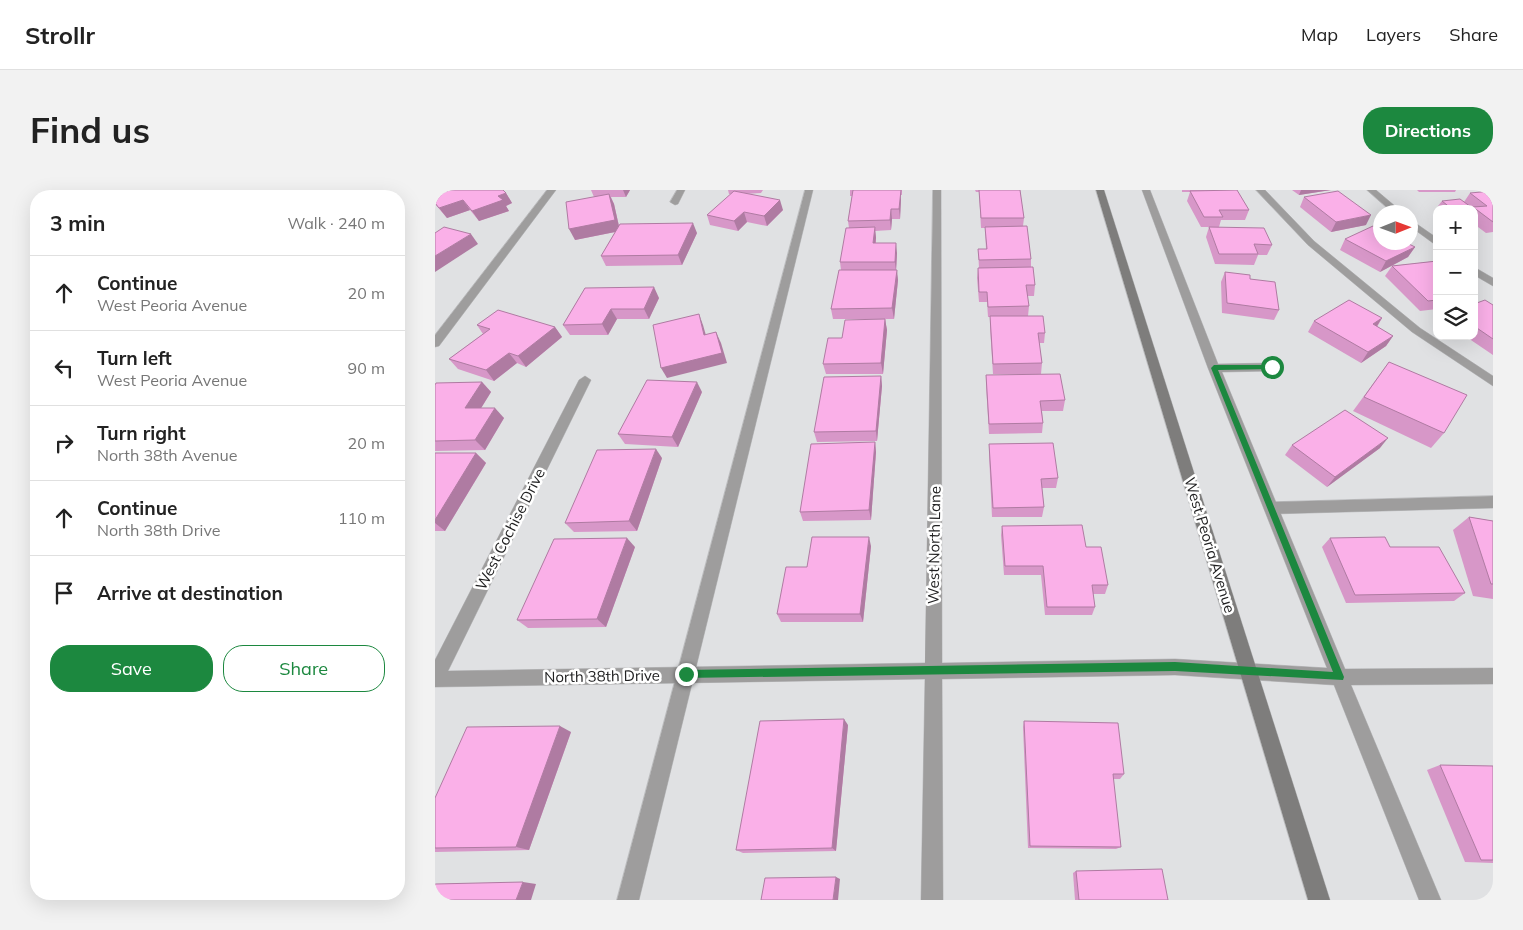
<!DOCTYPE html>
<html lang="en">
<head>
<meta charset="utf-8">
<style>
  :root { --surface:#fff; --page:#f2f2f2; --text:#222; --muted:#767676; --line:#e0e0e0; --accent:#1c883f }
  body { margin:0; font-family:Mulish,sans-serif; background:var(--page); color:var(--text) }
  .controls { position:absolute; right:15px; top:15px; display:grid; overflow:hidden; border-radius:10px; box-shadow:0 5px 20px #0002 }
  .controls button { width:45px; height:45px; display:grid; place-items:center; padding:0; border:0; border-bottom:1px solid var(--line); background:var(--surface); color:var(--text); font:25px sans-serif }
  .compass { position:absolute; left:938px; top:15px; width:45px; height:45px; border-radius:50%; background:var(--surface); box-shadow:0 5px 20px #0002; rotate:89deg }
  .stop { position:absolute; width:15px; height:15px; margin:-11px; border:4px solid #1c883f; border-radius:50%; background:#fff }
  .stop.end { background:#1c883f; border-color:#fff; box-shadow:0 1px 5px #0008 }
  .list { margin:0; padding:0; list-style:none }
  h2 { display:flex; justify-content:space-between; align-items:center; height:65px; margin:0; padding:0 20px; font-size:21px }
  h2 small { font-size:16px; font-weight:400; color:var(--muted) }
  .list li { display:grid; grid-template-columns:32px 1fr auto; gap:15px; align-items:center; box-sizing:border-box; height:75px; padding:0 20px; border-top:1px solid var(--line) }
  .list b { display:block; font-size:19px; white-space:nowrap }
  .list p { margin:0; font-size:16px; white-space:nowrap; color:var(--muted) }
  .list em { font-size:16px; font-style:normal; color:var(--muted) }
  .actions { display:flex; gap:10px; padding:15px 20px }
  .actions a { flex:1; padding:11px 0; border:1px solid var(--accent); border-radius:20px; text-align:center; font-size:18px; color:var(--accent) }
  .actions .main { background:var(--accent); color:#fff }
  .icon { flex:none; width:28px; height:28px; fill:none; stroke:currentColor; stroke-width:2; stroke-linecap:round; stroke-linejoin:round }
  .map { position:relative; flex:none; width:1058px; height:710px; overflow:hidden; border-radius:20px }
  header { display:flex; align-items:center; gap:30px; box-sizing:border-box; height:70px; padding:0 25px; background:var(--surface); border-bottom:1px solid var(--line) }
  header strong { font-size:24px }
  nav { display:flex; gap:28px; margin-inline-start:auto; font-size:18px }
  .intro { display:flex; align-items:center; justify-content:space-between; box-sizing:border-box; height:120px; padding:0 30px }
  h1 { margin:0; font-size:35px }
  .button { padding:12px 22px; border-radius:20px; background:var(--accent); color:#fff; font-size:18px; font-weight:700 }
  main { display:flex; gap:30px; padding:0 30px }
  aside { flex:1; background:var(--surface); border-radius:20px; box-shadow:0 5px 20px #0002 }
  .map>svg:first-child { display:block }
  .lines { fill:none; stroke-linecap:round; stroke-linejoin:round }
  .lane-casing { stroke:#bdbec0; stroke-width:1 }
  .street-casing { stroke:#bdbec0; stroke-width:1 }
  .secondary-casing { stroke:#bdbec0; stroke-width:1 }
  .lane { fill:#9e9d9d; fill-rule:evenodd }
  .street { fill:#9e9d9d; fill-rule:evenodd }
  .secondary { fill:#7e7d7c; fill-rule:evenodd }
  .wall { fill:#d797c8 }
  .shaded-wall { fill:#af7ba2 }
  .building { fill:#fab0e8; stroke:#af7ba2 }
  .route { fill:#1c883f }
  .labels { text-anchor:middle; dominant-baseline:central; stroke-width:5; stroke-linejoin:round; paint-order:stroke }
  .street-label { font-size:15px; fill:#202021; stroke:#fff }
</style>
</head>
<body>
<header>
<strong>Strollr</strong>
<nav><a>Map</a><a>Layers</a><a>Share</a></nav>
</header>
<div class="intro"><h1>Find us</h1><a class="button">Directions</a></div>
<main>
<aside>
<h2>3 min<small>Walk · 240 m</small></h2>
<ul class="list">
<li><svg class="icon" aria-label="ahead" viewBox="0 0 24 24"><path d="M12 20V5M6 11l6-6 6 6"/></svg><div><b>Continue</b><p>West Peoria Avenue</p></div><em>20 m</em></li>
<li><svg class="icon" aria-label="left" viewBox="0 0 24 24"><path d="M17 20v-9H6M10 6l-5 5 5 5"/></svg><div><b>Turn left</b><p>West Peoria Avenue</p></div><em>90 m</em></li>
<li><svg class="icon" aria-label="right" viewBox="0 0 24 24"><path d="M7 20v-9h11M14 6l5 5-5 5"/></svg><div><b>Turn right</b><p>North 38th Avenue</p></div><em>20 m</em></li>
<li><svg class="icon" aria-label="ahead" viewBox="0 0 24 24"><path d="M12 20V5M6 11l6-6 6 6"/></svg><div><b>Continue</b><p>North 38th Drive</p></div><em>110 m</em></li>
<li><svg class="icon" aria-label="arrive" viewBox="0 0 24 24"><path d="M6 21V4h12l-3 4 3 4H6"/></svg><div><b>Arrive at destination</b></div></li>
</ul>
<div class="actions"><a class="main">Save</a><a>Share</a></div>
</aside>
<div class="map">
<svg width="1058" height="710" viewBox="0 0 1058 710">
  <rect width="100%" height="100%" fill="#e0e1e3"/>
  <g class="lines">
    <g class="lane-casing">
      <g id="lane">
        <polygon points="112,0 121,0 4,156 0,157 0,145"/>
        <polygon points="370,0 378,0 204,710 182,710"/>
        <polygon points="821,0 830,0 879,51 985,138 1058,186 1058,196 977,142 873,55"/>
        <polygon points="1058,306 1058,318 836,324 831,322 829,318 831,314 836,312"/>
      </g>
    </g>
    <g class="street-casing">
      <g id="street">
        <polygon points="242,0 250,0 243,14 240,15 235,12"/>
        <polygon points="498,0 506,0 507,473 740,469 892,478 773,178 707,0 715,0 783,174 837,173 843,177 837,181 787,182 910,479 1058,478 1058,494 916,495 1006,710 984,710 899,495 740,485 507,489 508,710 486,710 490,489 0,497 0,470 144,190 150,186 156,190 13,481 490,473"/>
        <polygon points="932,0 941,0 967,22 957,22"/>
        <polygon points="976,30 1002,48 1002,56 976,37"/>
        <polygon points="1039,77 1058,88 1058,96 1039,85"/>
      </g>
    </g>
    <g class="secondary-casing">
      <polygon id="secondary" points="661,0 669,0 895,710 873,710"/>
    </g>
    <use href="#lane" class="lane"/>
    <use href="#street" class="street"/>
    <use href="#secondary" class="secondary"/>
  </g>
  <g class="wall">
    <polygon points="156,0 195,0 191,7 176,7 179,14 184,36 262,43 247,75 171,76 166,66 180,42 140,50 159,7"/>
    <polygon points="293,0 328,0 326,3 310,4 348,20 332,36 312,32 303,41 275,35 272,25 297,4 294,4"/>
    <polygon points="415,0 467,0 467,5 466,5 465,29 457,29 456,40 440,41 441,48 441,53 462,63 461,80 463,90 459,129 398,129 396,119 406,80 405,72 414,38 413,31 417,6 415,6"/>
    <polygon points="540,0 585,0 589,28 588,36 596,69 596,77 600,95 599,106 592,106 594,116 593,126 610,143 609,153 604,153 607,173 606,184 558,184 555,137 555,127 553,127 552,112 544,112 542,88 543,78 544,78 543,59 551,59 550,38 546,38 544,2 541,2"/>
    <polygon points="747,0 802,0 814,20 810,30 786,30 784,37 837,55 832,65 823,65 819,75 780,74 771,47 774,37 766,37 752,11 755,2 747,2"/>
    <polygon points="857,0 896,0 864,5"/>
    <polygon points="982,0 1021,0 1020,2 984,2"/>
    <polygon points="1058,2 1058,42 1051,43 1039,34 1039,19 1006,19 1003,16 1007,11 1029,12 1035,3"/>
    <polygon points="71,3 77,13 71,16 74,21 44,31 35,20 12,28 0,14 0,5"/>
    <polygon points="869,7 931,35 896,42 865,17"/>
    <polygon points="910,49 980,57 973,67 945,82 905,60"/>
    <polygon points="1002,71 1002,119 985,121 950,86 957,76"/>
    <polygon points="790,82 815,89 844,120 839,130 787,123 786,92"/>
    <polygon points="150,98 224,108 214,129 182,129 173,145 135,145 128,135"/>
    <polygon points="1039,114 1058,115 1058,165 1030,146 1039,146"/>
    <polygon points="947,128 942,137 958,146 951,156 926,173 873,142 879,131"/>
    <polygon points="450,129 452,140 448,184 391,184 388,174 407,148"/>
    <polygon points="42,135 120,137 127,147 91,177 82,173 59,191 23,179 14,169 48,144"/>
    <polygon points="954,172 1009,243 996,258 918,221"/>
    <polygon points="551,185 630,210 628,221 607,221 608,233 607,243 554,244 551,195"/>
    <polygon points="446,186 447,196 442,251 382,252 379,242"/>
    <polygon points="47,192 56,202 46,218 69,228 50,260 0,261 0,195"/>
    <polygon points="267,202 243,257 190,254 183,244"/>
    <polygon points="440,252 441,262 436,330 368,331 365,322"/>
    <polygon points="554,254 623,288 621,298 607,298 609,317 607,327 557,327 554,264"/>
    <polygon points="857,255 945,258 892,297 850,265"/>
    <polygon points="0,263 41,263 51,273 10,341 0,341"/>
    <polygon points="227,268 202,341 139,342 130,333"/>
    <polygon points="1034,327 1058,331 1058,409 1038,406 1018,340"/>
    <polygon points="567,336 651,357 673,395 670,404 658,404 660,417 657,425 610,425 606,385 569,385 566,345"/>
    <polygon points="895,348 955,357 1030,403 1019,411 911,413 887,357"/>
    <polygon points="436,356 428,432 346,432 342,424 372,377"/>
    <polygon points="200,357 171,437 93,438 82,430"/>
    <polygon points="589,531 689,584 685,589 678,589 686,657 681,659 593,658 588,537"/>
    <polygon points="413,535 401,661 308,663 301,660"/>
    <polygon points="136,542 94,660 0,662 0,608"/>
    <polygon points="1005,575 1058,576 1058,673 1030,672 992,580"/>
    <polygon points="641,681 733,710 640,710 638,683"/>
  </g>
  <g class="shaded-wall">
    <polygon points="188,0 195,0 191,7"/>
    <polygon points="466,0 466,10 465,29 464,19"/>
    <polygon points="866,0 896,0 864,5"/>
    <polygon points="71,3 77,13 71,16 74,21 44,31 37,21 63,6"/>
    <polygon points="174,4 179,14 185,41 140,50 134,39"/>
    <polygon points="28,10 35,20 12,28 4,18"/>
    <polygon points="345,10 348,20 332,36 329,26"/>
    <polygon points="456,19 457,29 456,40 455,30"/>
    <polygon points="309,22 312,32 303,41 299,31"/>
    <polygon points="936,25 931,35 896,42 901,32"/>
    <polygon points="258,33 262,43 247,75 243,65"/>
    <polygon points="440,37 441,48 439,63 438,53"/>
    <polygon points="36,44 43,54 0,82 0,66"/>
    <polygon points="461,53 462,63 461,82 460,72"/>
    <polygon points="980,57 973,67 945,82 951,71"/>
    <polygon points="462,80 463,90 459,129 457,118"/>
    <polygon points="219,97 224,108 214,129 209,119"/>
    <polygon points="176,119 182,129 173,145 167,134"/>
    <polygon points="264,124 268,135 274,156 269,145"/>
    <polygon points="947,128 940,139 938,134"/>
    <polygon points="450,129 452,140 448,184 446,173"/>
    <polygon points="120,137 127,147 91,177 83,166"/>
    <polygon points="281,142 286,153 292,173 232,188 226,178"/>
    <polygon points="958,146 951,156 926,173 933,162"/>
    <polygon points="74,163 82,173 59,191 51,180"/>
    <polygon points="446,186 447,196 442,251 441,241"/>
    <polygon points="47,192 56,202 40,228 30,218"/>
    <polygon points="262,192 267,202 243,257 237,247"/>
    <polygon points="60,218 69,228 50,260 40,250"/>
    <polygon points="953,248 945,258 892,297 900,287"/>
    <polygon points="440,252 441,262 436,330 434,320"/>
    <polygon points="221,259 227,268 202,341 194,331"/>
    <polygon points="41,263 51,273 10,341 0,333 0,330"/>
    <polygon points="434,347 436,356 428,432 425,424"/>
    <polygon points="192,348 200,357 171,437 162,429"/>
    <polygon points="409,529 413,535 401,661 397,658"/>
    <polygon points="125,536 136,542 94,660 81,657"/>
    <polygon points="401,687 405,689 403,710 398,710"/>
    <polygon points="88,692 101,694 96,710 81,710"/>
  </g>
  <g class="building">
    <polygon points="15,0 68,0 71,3 63,6 68,10 37,21 28,10 4,18 0,13 0,5"/>
    <polygon points="418,0 466,0 464,19 456,19 455,30 413,31"/>
    <polygon points="544,0 585,0 589,28 546,28"/>
    <polygon points="802,0 814,20 784,20 788,27 769,27 755,1"/>
    <polygon points="299,1 345,10 329,26 309,22 299,31 272,25"/>
    <polygon points="903,1 936,25 901,32 869,7"/>
    <polygon points="1057,1 1058,2 1058,32 1038,17 1052,16 1035,3"/>
    <polygon points="174,4 180,30 134,39 131,12"/>
    <polygon points="1025,9 1036,17 1017,19 1007,11"/>
    <polygon points="258,33 243,65 166,66 185,34"/>
    <polygon points="592,36 596,69 544,70 543,59 552,59 550,37"/>
    <polygon points="938,36 946,40 946,52 970,52 980,57 951,71 910,49"/>
    <polygon points="9,37 36,44 0,66 0,43"/>
    <polygon points="440,37 438,53 461,53 460,72 405,72 411,38"/>
    <polygon points="774,37 829,38 837,55 819,54 823,64 784,64"/>
    <polygon points="1002,71 1002,110 993,111 957,76"/>
    <polygon points="598,77 600,95 591,95 594,116 553,117 552,102 544,102 543,78"/>
    <polygon points="404,80 462,80 457,118 396,119"/>
    <polygon points="790,82 815,85 815,89 840,92 844,120 792,113"/>
    <polygon points="219,97 209,119 176,119 167,134 128,135 150,98"/>
    <polygon points="914,110 947,128 938,134 958,146 933,162 879,131"/>
    <polygon points="1050,110 1058,115 1058,149 1039,136 1039,114"/>
    <polygon points="63,120 120,137 83,166 74,163 51,180 14,169 55,139 42,135"/>
    <polygon points="264,124 269,145 281,142 287,163 226,178 218,135"/>
    <polygon points="555,126 608,126 610,143 603,143 607,173 558,174"/>
    <polygon points="450,129 446,173 388,174 393,148 407,148 410,130"/>
    <polygon points="954,172 1032,205 1009,243 929,207"/>
    <polygon points="625,184 630,210 605,211 608,233 554,234 551,185"/>
    <polygon points="446,186 441,241 379,242 389,187"/>
    <polygon points="212,190 262,192 237,247 183,244"/>
    <polygon points="47,192 30,218 60,218 40,250 0,251 0,195 1,193"/>
    <polygon points="910,220 953,248 900,287 857,255"/>
    <polygon points="440,252 434,320 365,322 376,254"/>
    <polygon points="618,253 623,288 606,289 609,317 558,318 554,254"/>
    <polygon points="221,259 194,331 130,333 162,260"/>
    <polygon points="0,263 41,263 0,330"/>
    <polygon points="1034,327 1058,331 1058,394 1056,394"/>
    <polygon points="647,335 651,357 666,357 673,395 657,395 660,417 612,417 608,376 570,376 567,336"/>
    <polygon points="377,347 434,347 425,424 342,424 351,377 372,377"/>
    <polygon points="950,347 955,357 1004,357 1030,403 920,405 895,348"/>
    <polygon points="192,348 162,429 82,430 119,349"/>
    <polygon points="409,529 397,658 301,660 325,531"/>
    <polygon points="589,531 683,533 689,584 678,584 686,657 595,656"/>
    <polygon points="125,536 81,657 0,658 0,608 32,537"/>
    <polygon points="1005,575 1058,576 1058,670 1046,670"/>
    <polygon points="727,679 733,710 644,710 641,681"/>
    <polygon points="401,687 398,710 326,710 330,688"/>
    <polygon points="88,692 81,710 0,710 0,694"/>
  </g>
  <polygon class="route" points="837,175 840,176 840,179 783,180 909,487 908,490 740,481 248,488 248,481 251,480 740,472 898,482 776,178 779,175"/>
  <g class="labels">
    <g class="street-label">
      <text transform="translate(75 339) rotate(-63)">West Cochise Drive</text>
      <text transform="translate(499 355) rotate(-89)">West North Lane</text>
      <text transform="translate(775 355) rotate(73)">West Peoria Avenue</text>
      <text transform="translate(167 486) rotate(-1)">North 38th Drive</text>
    </g>
  </g>
</svg>
<div class="controls">
<button>+</button>
<button>−</button>
<button><svg class="icon" aria-label="layers" viewBox="0 0 24 24"><path d="M12 4l9 5-9 5-9-5zM3 14l9 5 9-5"/></svg></button>
</div>
<svg class="compass" viewBox="-18 -18 36 36"><path d="M0-13l5 13h-10z" fill="#e53935"/><path d="M0 13l5-13h-10z" fill="#767676"/></svg>
<div class="stop" style="left:837px;top:177px"></div>
<div class="stop end" style="left:251px;top:484px"></div>
</div>
</main>
</body>
</html>
